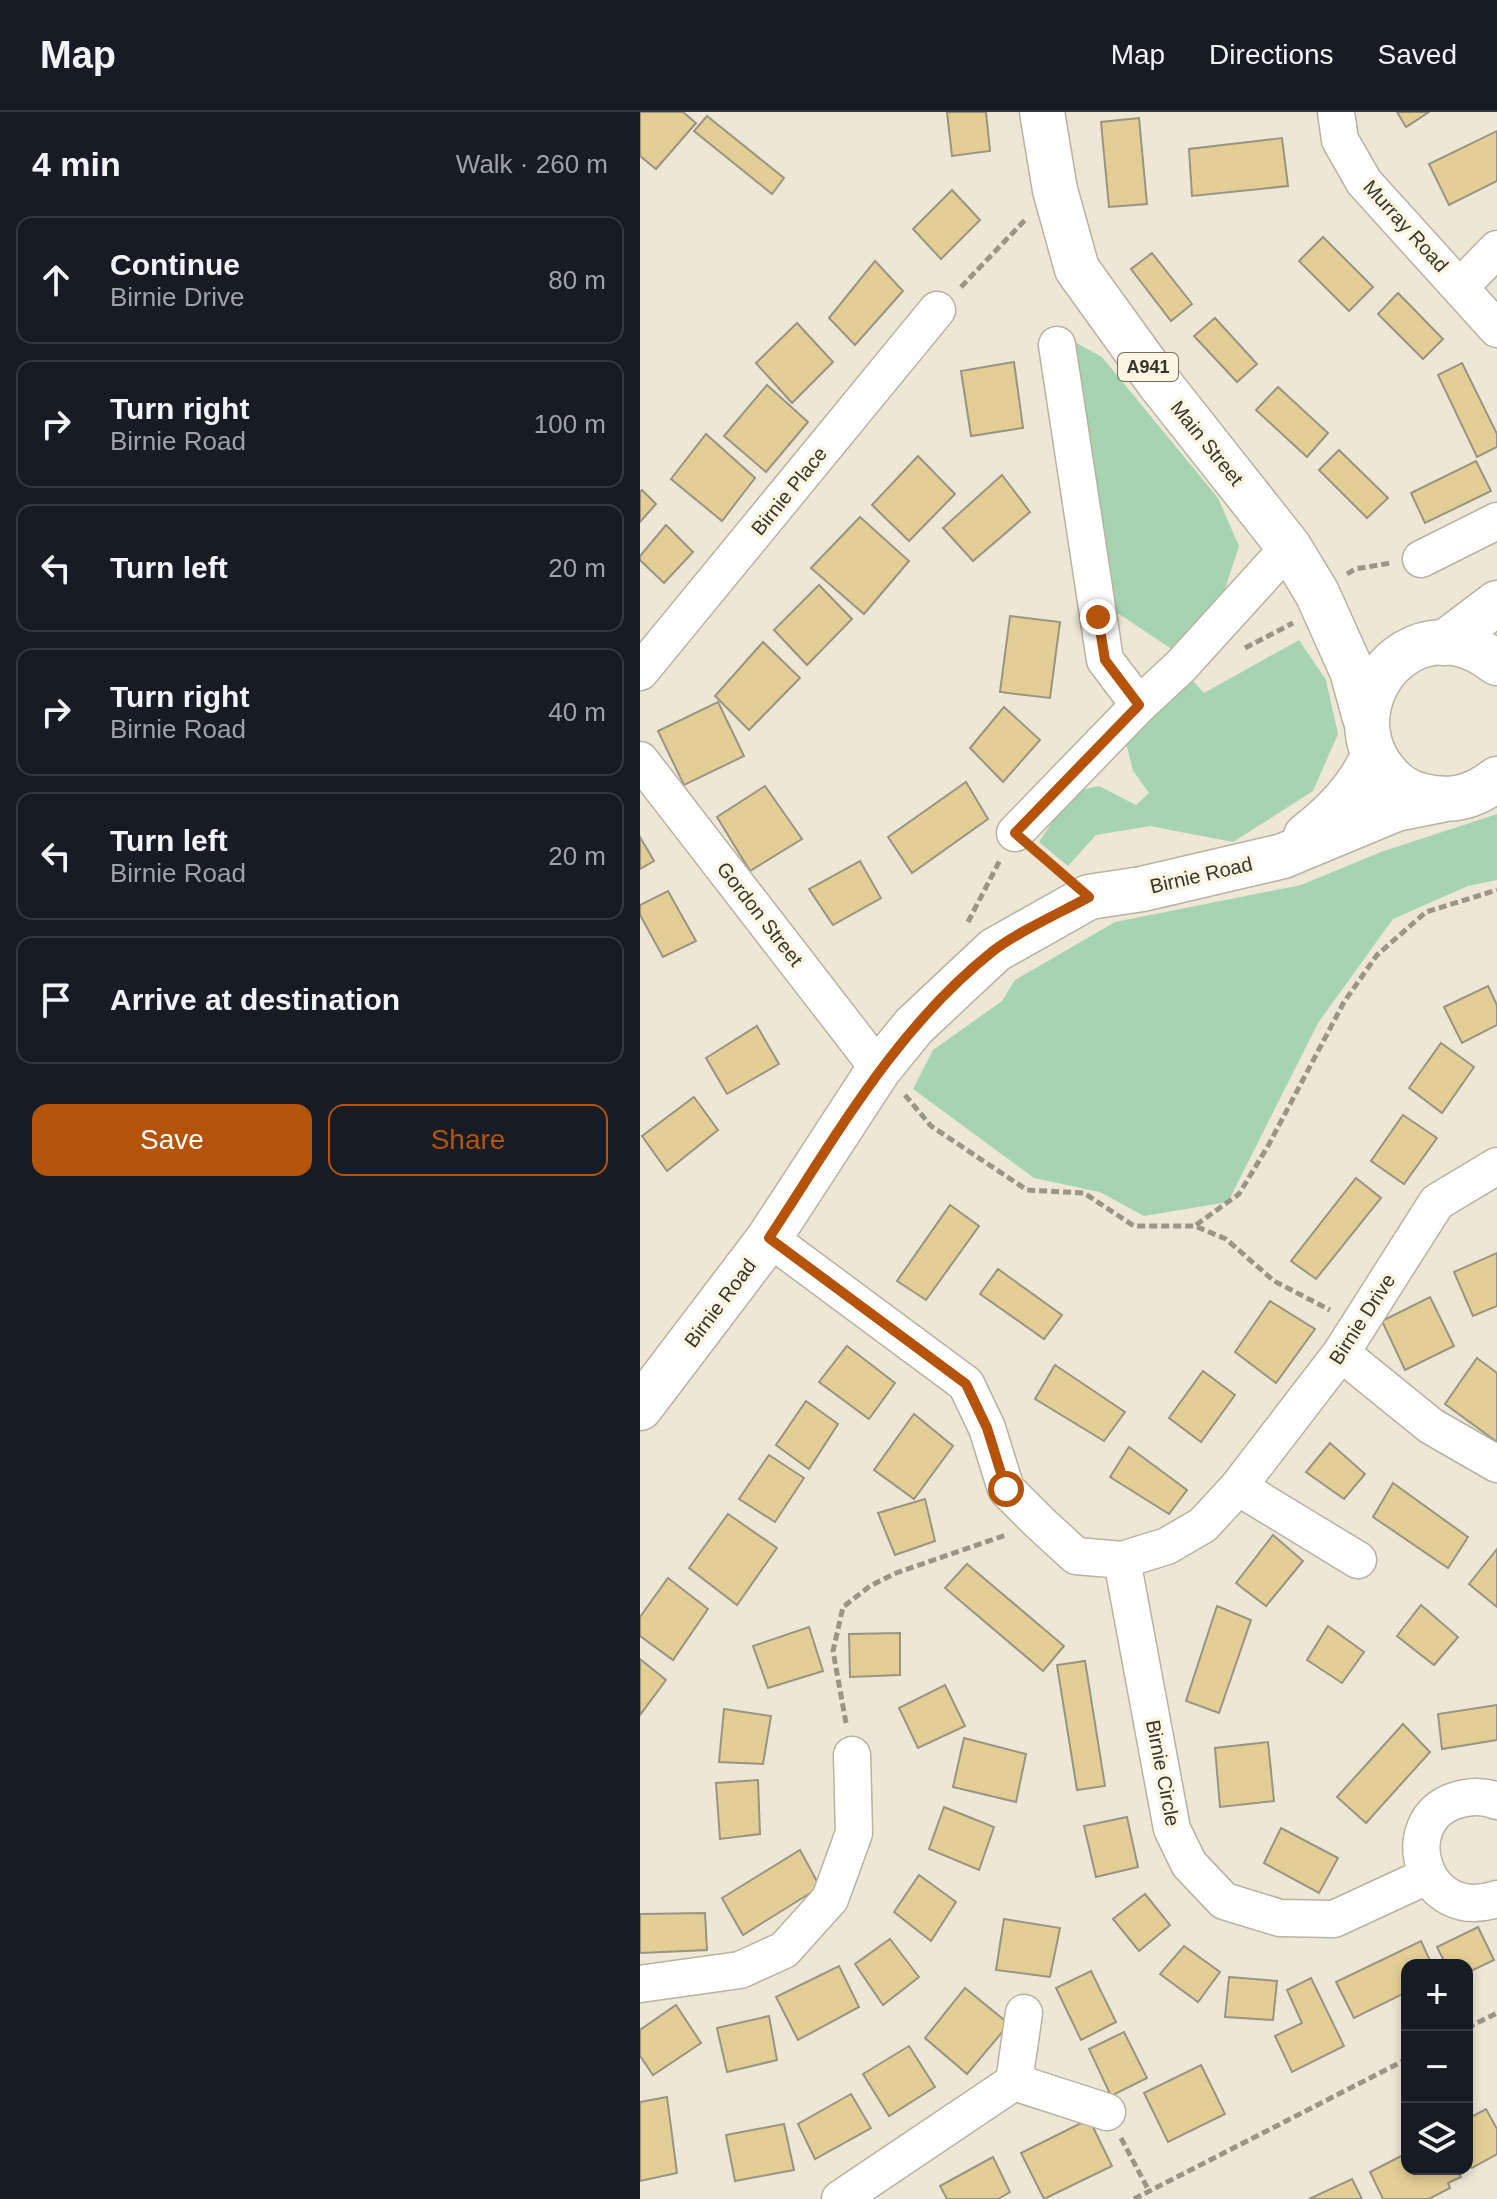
<!DOCTYPE html>
<html lang="en">
<head>
<meta charset="utf-8">
<style>
  :root { --surface:#171b24; --page:#20242c; --text:#f1f3f6; --muted:#9ea1a6; --line:#363941; --accent:#b45309 }
  body { margin:0; font-family:Arial,sans-serif; background:var(--page); color:var(--text) }
  .controls { position:absolute; right:24px; bottom:24px; display:grid; overflow:hidden; border-radius:16px; box-shadow:0 4px 12px #0003 }
  .controls button { width:72px; height:72px; display:grid; place-items:center; padding:0; border:0; border-bottom:2px solid var(--line); background:var(--surface); color:var(--text); font:40px sans-serif }
  .stop { position:absolute; width:24px; height:24px; margin:-18px; border:6px solid #b45309; border-radius:50%; background:#fff }
  .stop.end { background:#b45309; border-color:#fff; box-shadow:0 2px 8px #0008 }
  .list { margin:0; padding:0; list-style:none }
  h2 { display:flex; justify-content:space-between; align-items:center; height:104px; margin:0; padding:0 32px; font-size:34px }
  h2 small { font-size:26px; font-weight:400; color:var(--muted) }
  .list li { display:grid; grid-template-columns:52px 1fr auto; gap:24px; align-items:center; box-sizing:border-box; height:128px; margin:0 16px 16px; padding:0 16px; border:2px solid var(--line); border-radius:16px }
  .list b { display:block; font-size:30px; white-space:nowrap }
  .list p { margin:0; font-size:26px; white-space:nowrap; color:var(--muted) }
  .list em { font-size:26px; font-style:normal; color:var(--muted) }
  .actions { display:flex; gap:16px; padding:24px 32px }
  .actions a { flex:1; padding:18px 0; border:2px solid var(--accent); border-radius:16px; text-align:center; font-size:28px; color:var(--accent) }
  .actions .main { background:var(--accent); color:#fff }
  .icon { flex:none; width:44px; height:44px; fill:none; stroke:currentColor; stroke-width:2; stroke-linecap:round; stroke-linejoin:round }
  .map { position:relative; flex:none; width:857px; height:2087px; overflow:hidden }
  header { display:flex; align-items:center; gap:48px; box-sizing:border-box; height:112px; padding:0 40px; background:var(--surface); border-bottom:2px solid var(--line) }
  header strong { font-size:38px }
  nav { display:flex; gap:44px; margin-inline-start:auto; font-size:28px }
  main { display:flex }
  aside { flex:1; background:var(--surface) }
  .map>svg:first-child { display:block }
  .green { fill:#a6d4b2 }
  .building { fill:#e3ce95; stroke:#9a9482; stroke-width:2 }
  .lines { fill:none; stroke-linecap:round; stroke-linejoin:round }
  .street-casing { stroke:#b8b2a0; stroke-width:39 }
  .secondary-casing { stroke:#b8b2a0; stroke-width:47 }
  .primary-casing { stroke:#b8b2a0; stroke-width:47 }
  .path { stroke:#999587; stroke-width:5; stroke-dasharray:8 4; stroke-linecap:butt }
  .street { stroke:#fff; stroke-width:36 }
  .secondary { stroke:#fff; stroke-width:44 }
  .primary { stroke:#fff; stroke-width:44 }
  .route { stroke:#b45309; stroke-width:10 }
  .labels { text-anchor:middle; dominant-baseline:central; stroke-width:7; stroke-linejoin:round; paint-order:stroke }
  .shield { fill:#fbf5e2; stroke:#726f63; stroke-width:2 }
  .shield-label { font-size:18px; font-weight:bold; fill:#37352d }
  .street-label { font-size:20px; fill:#37352d; stroke:#fbf5e2 }
</style>
</head>
<body>
<header>
<strong>Map</strong>
<nav><a>Map</a><a>Directions</a><a>Saved</a></nav>
</header>
<main>
<aside>
<h2>4 min<small>Walk · 260 m</small></h2>
<ul class="list">
<li><svg class="icon" aria-label="ahead" viewBox="0 0 24 24"><path d="M12 20V5M6 11l6-6 6 6"/></svg><div><b>Continue</b><p>Birnie Drive</p></div><em>80 m</em></li>
<li><svg class="icon" aria-label="right" viewBox="0 0 24 24"><path d="M7 20v-9h11M14 6l5 5-5 5"/></svg><div><b>Turn right</b><p>Birnie Road</p></div><em>100 m</em></li>
<li><svg class="icon" aria-label="left" viewBox="0 0 24 24"><path d="M17 20v-9H6M10 6l-5 5 5 5"/></svg><div><b>Turn left</b></div><em>20 m</em></li>
<li><svg class="icon" aria-label="right" viewBox="0 0 24 24"><path d="M7 20v-9h11M14 6l5 5-5 5"/></svg><div><b>Turn right</b><p>Birnie Road</p></div><em>40 m</em></li>
<li><svg class="icon" aria-label="left" viewBox="0 0 24 24"><path d="M17 20v-9H6M10 6l-5 5 5 5"/></svg><div><b>Turn left</b><p>Birnie Road</p></div><em>20 m</em></li>
<li><svg class="icon" aria-label="arrive" viewBox="0 0 24 24"><path d="M6 21V4h12l-3 4 3 4H6"/></svg><div><b>Arrive at destination</b></div></li>
</ul>
<div class="actions"><a class="main">Save</a><a>Share</a></div>
</aside>
<div class="map">
<svg width="857" height="2087" viewBox="0 0 857 2087">
  <rect width="100%" height="100%" fill="#eee7d5"/>
  <g class="green">
    <polygon points="431,228 462,245 578,386 599,434 582,486 533,538 473,498"/>
    <polygon points="659,528 686,568 698,622 673,679 593,730 510,714 456,723 428,754 399,730 432,680 459,674 496,693 509,681 493,659 486,631 551,567 564,581"/>
    <polygon points="857,702 857,768 828,774 753,807 678,911 588,1090 504,1104 460,1080 394,1066 273,977 293,938 362,889 375,868 475,810 661,773 741,740"/>
  </g>
  <g class="building">
    <polygon points="0,0 43,0 56,11 16,57 0,44"/>
    <polygon points="307,0 346,0 350,39 312,44"/>
    <polygon points="757,0 789,0 766,15"/>
    <polygon points="67,4 144,66 132,82 54,19"/>
    <polygon points="499,6 507,92 469,95 461,10"/>
    <polygon points="857,19 857,69 809,93 789,52"/>
    <polygon points="642,26 648,74 552,84 549,37"/>
    <polygon points="312,78 340,108 301,147 273,117"/>
    <polygon points="683,125 733,175 709,199 659,149"/>
    <polygon points="512,141 552,192 531,209 491,157"/>
    <polygon points="235,149 263,179 215,233 189,206"/>
    <polygon points="758,181 803,227 783,247 738,202"/>
    <polygon points="575,206 617,252 597,270 554,224"/>
    <polygon points="157,211 193,250 152,291 116,251"/>
    <polygon points="374,250 383,316 331,324 321,259"/>
    <polygon points="822,251 857,322 857,335 837,345 798,263"/>
    <polygon points="127,273 168,310 126,360 84,324"/>
    <polygon points="638,275 688,321 667,345 616,298"/>
    <polygon points="66,322 115,366 82,409 31,367"/>
    <polygon points="699,338 748,386 727,406 679,358"/>
    <polygon points="278,344 315,382 269,429 232,393"/>
    <polygon points="836,349 851,379 785,411 771,381"/>
    <polygon points="362,363 390,400 333,449 303,416"/>
    <polygon points="2,378 16,392 0,410 0,380"/>
    <polygon points="220,405 269,449 224,502 171,456"/>
    <polygon points="26,413 53,440 24,471 0,448 0,444"/>
    <polygon points="179,473 212,507 167,553 134,518"/>
    <polygon points="370,504 420,510 410,586 360,580"/>
    <polygon points="123,530 160,566 109,618 75,584"/>
    <polygon points="78,590 104,644 44,673 18,619"/>
    <polygon points="364,595 400,628 363,670 330,636"/>
    <polygon points="326,670 348,707 272,761 248,725"/>
    <polygon points="125,674 162,727 110,759 77,705"/>
    <polygon points="0,725 14,749 0,757"/>
    <polygon points="220,749 241,786 193,813 169,777"/>
    <polygon points="28,779 56,829 23,845 0,803 0,793"/>
    <polygon points="848,874 857,893 857,913 822,931 804,895"/>
    <polygon points="117,914 139,952 87,982 66,946"/>
    <polygon points="801,931 834,955 802,1001 769,976"/>
    <polygon points="54,985 78,1018 27,1059 2,1024"/>
    <polygon points="763,1003 797,1026 764,1072 731,1049"/>
    <polygon points="716,1066 741,1086 676,1167 651,1149"/>
    <polygon points="310,1093 339,1114 286,1188 257,1169"/>
    <polygon points="857,1141 857,1194 833,1204 814,1160"/>
    <polygon points="358,1157 422,1203 404,1227 340,1182"/>
    <polygon points="790,1185 814,1234 765,1258 742,1209"/>
    <polygon points="630,1189 675,1217 636,1271 595,1240"/>
    <polygon points="207,1234 255,1271 229,1307 179,1270"/>
    <polygon points="837,1246 857,1261 857,1330 805,1292"/>
    <polygon points="415,1253 485,1300 464,1329 395,1287"/>
    <polygon points="563,1259 595,1283 561,1330 529,1306"/>
    <polygon points="166,1289 198,1312 169,1357 136,1333"/>
    <polygon points="274,1302 313,1334 274,1387 234,1358"/>
    <polygon points="690,1331 725,1362 704,1387 666,1360"/>
    <polygon points="489,1335 547,1378 529,1402 470,1365"/>
    <polygon points="129,1343 164,1366 135,1410 99,1387"/>
    <polygon points="753,1371 828,1425 808,1456 733,1405"/>
    <polygon points="285,1387 295,1429 255,1443 238,1401"/>
    <polygon points="88,1402 137,1436 97,1493 49,1456"/>
    <polygon points="633,1423 663,1449 626,1494 596,1471"/>
    <polygon points="857,1437 857,1495 829,1472"/>
    <polygon points="327,1452 424,1534 403,1559 305,1476"/>
    <polygon points="28,1466 68,1497 33,1548 0,1524 0,1505"/>
    <polygon points="781,1493 818,1525 794,1553 757,1524"/>
    <polygon points="577,1494 611,1508 579,1601 546,1589"/>
    <polygon points="688,1514 724,1540 702,1571 667,1548"/>
    <polygon points="169,1515 183,1559 128,1576 113,1534"/>
    <polygon points="260,1521 260,1563 210,1565 209,1522"/>
    <polygon points="0,1547 26,1568 0,1603"/>
    <polygon points="445,1549 465,1674 437,1678 417,1553"/>
    <polygon points="305,1573 325,1614 278,1636 259,1596"/>
    <polygon points="857,1593 857,1628 802,1637 798,1602"/>
    <polygon points="84,1597 131,1604 123,1652 79,1650"/>
    <polygon points="763,1612 790,1640 726,1711 697,1685"/>
    <polygon points="324,1626 386,1642 376,1690 313,1675"/>
    <polygon points="628,1630 634,1689 580,1695 575,1636"/>
    <polygon points="118,1668 120,1722 80,1727 76,1671"/>
    <polygon points="304,1695 354,1715 339,1758 289,1737"/>
    <polygon points="487,1705 498,1755 456,1765 444,1714"/>
    <polygon points="641,1716 698,1746 679,1781 624,1751"/>
    <polygon points="160,1738 180,1775 103,1823 82,1786"/>
    <polygon points="279,1763 316,1790 291,1829 254,1800"/>
    <polygon points="505,1782 530,1813 499,1839 473,1807"/>
    <polygon points="65,1801 67,1838 0,1841 0,1802"/>
    <polygon points="364,1807 420,1816 410,1865 356,1858"/>
    <polygon points="838,1815 854,1848 827,1861 827,1853 806,1853 797,1835"/>
    <polygon points="250,1827 279,1865 243,1893 215,1852"/>
    <polygon points="781,1829 792,1853 767,1853 767,1880 714,1906 696,1870"/>
    <polygon points="544,1834 580,1860 558,1890 520,1862"/>
    <polygon points="199,1854 219,1895 158,1928 136,1885"/>
    <polygon points="451,1859 476,1910 441,1928 416,1876"/>
    <polygon points="589,1865 637,1869 633,1908 585,1905"/>
    <polygon points="671,1866 704,1934 652,1960 635,1924 662,1911 647,1878"/>
    <polygon points="325,1876 369,1912 327,1962 285,1926"/>
    <polygon points="36,1893 61,1931 13,1963 0,1944 0,1918"/>
    <polygon points="129,1904 137,1948 87,1960 77,1916"/>
    <polygon points="484,1920 507,1966 471,1984 449,1937"/>
    <polygon points="269,1934 295,1975 249,2004 223,1962"/>
    <polygon points="561,1953 585,2002 528,2030 504,1981"/>
    <polygon points="211,1982 231,2016 175,2047 158,2012"/>
    <polygon points="27,1985 37,2061 0,2069 0,1990"/>
    <polygon points="846,1997 857,2017 857,2042 832,2056 827,2048 827,2007"/>
    <polygon points="449,2007 472,2054 404,2087 381,2041"/>
    <polygon points="144,2012 154,2058 95,2069 86,2023"/>
    <polygon points="767,2041 767,2057 817,2057 821,2065 808,2071 810,2076 789,2087 743,2087 730,2060"/>
    <polygon points="353,2045 370,2080 358,2087 307,2087 300,2074"/>
    <polygon points="712,2067 722,2087 669,2087"/>
  </g>
  <g class="lines">
    <g class="street-casing">
      <g id="street">
        <polyline points="696,0 700,28 724,70 857,217"/>
        <polyline points="821,174 857,137"/>
        <polyline points="417,233 465,548 499,593"/>
        <polyline points="781,447 857,409"/>
        <polyline points="0,560 297,198"/>
        <polyline points="0,648 239,957"/>
        <polyline points="375,721 499,593 541,554 649,435"/>
        <polyline points="129,1126 326,1272 347,1316 366,1377 400,1411 436,1444 482,1448 527,1434 563,1413 598,1375 701,1241 797,1090 857,1054"/>
        <polyline points="701,1241 791,1314 857,1352"/>
        <polyline points="598,1375 718,1448"/>
        <polyline points="482,1448 532,1717 549,1752 584,1789 640,1806 694,1807 787,1764"/>
        <path d="M857 1689C843 1683 829 1684 814 1689 754 1710 782 1812 857 1787"/>
        <polyline points="0,1872 100,1858 144,1838 190,1787 214,1721 212,1643"/>
        <polyline points="374,1970 467,2000"/>
        <polyline points="200,2087 374,1970 384,1901"/>
      </g>
    </g>
    <g class="secondary-casing">
      <g id="secondary">
        <polyline points="804,531 857,491"/>
        <path d="M666 724C695 701 719 677 734 642"/>
        <polyline points="0,1296 129,1126 239,957 274,914 355,838 449,785 502,777 643,744 756,697 801,688"/>
      </g>
    </g>
    <g class="primary-casing">
      <g id="primary">
        <polyline points="402,0 415,78 437,157 517,268 649,435 677,481 712,559 725,606"/>
        <path d="M857 551C843 541 830 533 813 531 742 522 700 611 747 662 756 673 769 681 783 684 812 691 834 685 857 667"/>
      </g>
    </g>
    <g class="path">
      <polyline points="321,175 386,107"/>
      <polyline points="707,462 715,457 751,451"/>
      <polyline points="605,536 653,511"/>
      <polyline points="398,741 421,761"/>
      <polyline points="328,810 360,748"/>
      <polyline points="265,983 291,1014 387,1078 444,1081 494,1114 555,1114 586,1127 634,1169 690,1198"/>
      <polyline points="556,1113 599,1082 628,1034 704,890 737,843 786,800 857,778"/>
      <polyline points="206,1611 193,1539 203,1495 230,1474 256,1461 366,1423"/>
      <polyline points="827,1916 857,1901"/>
      <polyline points="481,2026 509,2079"/>
      <polyline points="494,2087 767,1947"/>
    </g>
    <use href="#street" class="street"/>
    <use href="#secondary" class="secondary"/>
    <use href="#primary" class="primary"/>
  </g>
  <g class="lines">
    <path class="route" d="M366 1377 347 1316 326 1272 129 1126C197 1023 255 917 353 839 379 819 420 801 449 785L375 721 499 593 465 548 458 505"/>
  </g>
  <g class="labels">
    <rect class="shield" x="478" y="241" width="60" height="28" rx="6"/>
    <g class="shield-label">
      <text x="508" y="255">A941</text>
    </g>
    <g class="street-label">
      <text transform="translate(766 114) rotate(48)">Murray Road</text>
      <text transform="translate(567 331) rotate(51)">Main Street</text>
      <text transform="translate(149 379) rotate(-51)">Birnie Place</text>
      <text transform="translate(561 763) rotate(-13)">Birnie Road</text>
      <text transform="translate(120 802) rotate(52)">Gordon Street</text>
      <text transform="translate(80 1191) rotate(-53)">Birnie Road</text>
      <text transform="translate(722 1207) rotate(-57)">Birnie Drive</text>
      <text transform="translate(523 1661) rotate(79)">Birnie Circle</text>
    </g>
  </g>
</svg>
<div class="controls">
<button>+</button>
<button>−</button>
<button><svg class="icon" aria-label="layers" viewBox="0 0 24 24"><path d="M12 4l9 5-9 5-9-5zM3 14l9 5 9-5"/></svg></button>
</div>
<div class="stop" style="left:366px;top:1377px"></div>
<div class="stop end" style="left:458px;top:505px"></div>
</div>
</main>
</body>
</html>
